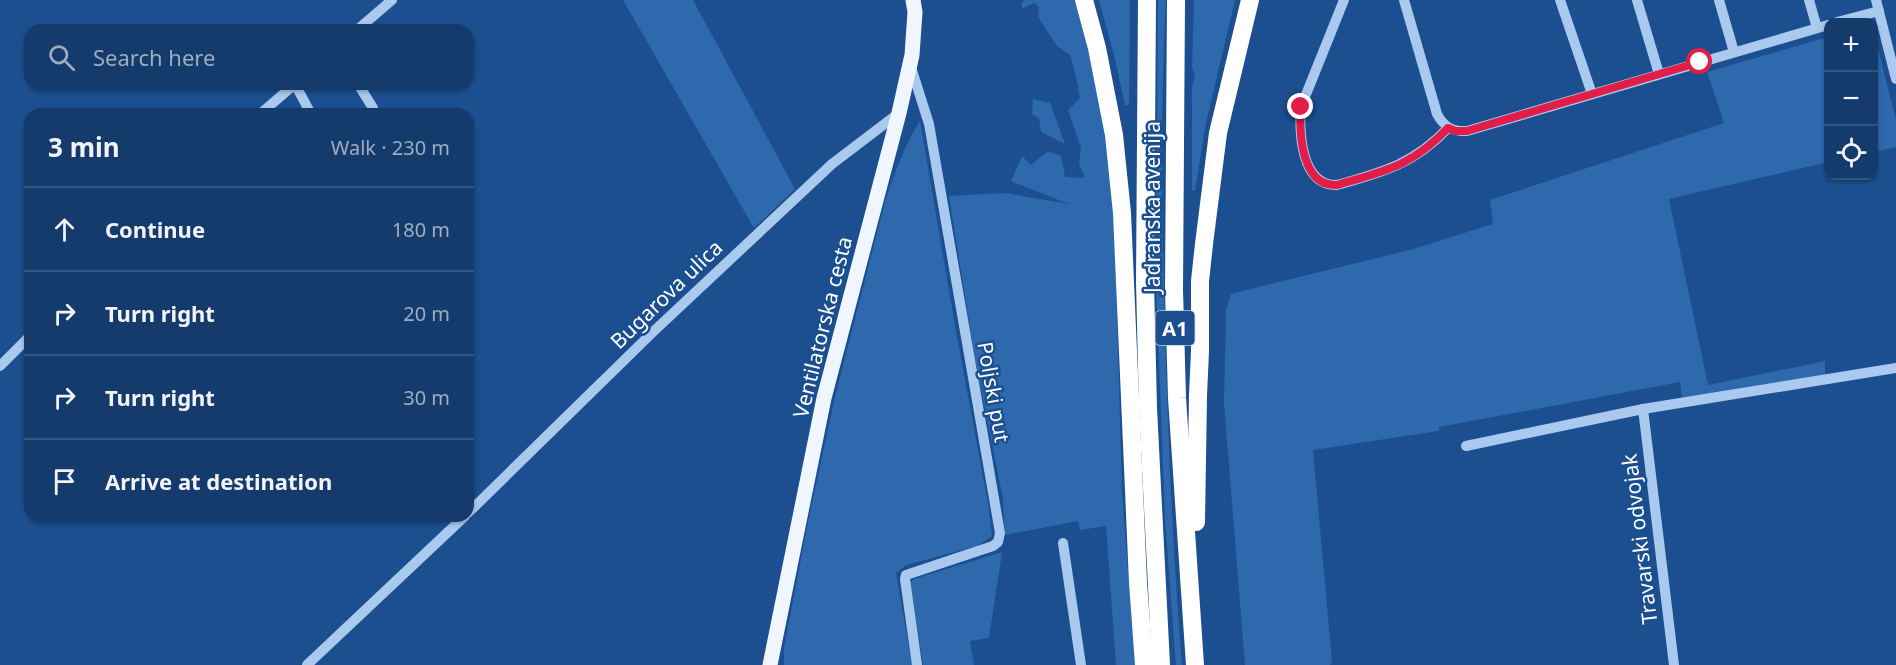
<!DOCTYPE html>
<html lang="en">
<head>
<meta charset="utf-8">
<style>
  :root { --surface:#143b6b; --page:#1d4271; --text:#f1f3f6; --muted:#9dadc1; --line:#33557e }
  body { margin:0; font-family:"Noto Sans",sans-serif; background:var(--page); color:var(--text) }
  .controls { position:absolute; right:18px; top:18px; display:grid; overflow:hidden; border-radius:12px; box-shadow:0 2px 4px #0004 }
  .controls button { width:54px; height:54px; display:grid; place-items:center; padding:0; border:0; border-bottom:2px solid var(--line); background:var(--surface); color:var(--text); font:30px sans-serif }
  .stop { position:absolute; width:18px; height:18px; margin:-14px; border:4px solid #e11d48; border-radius:50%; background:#fff }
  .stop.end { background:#e11d48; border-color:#fff; box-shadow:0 2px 6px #0008 }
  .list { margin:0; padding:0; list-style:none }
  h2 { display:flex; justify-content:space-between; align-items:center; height:78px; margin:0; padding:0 24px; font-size:26px }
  h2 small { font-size:20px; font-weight:400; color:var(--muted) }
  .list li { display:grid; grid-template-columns:39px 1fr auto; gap:18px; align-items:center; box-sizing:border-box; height:84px; padding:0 24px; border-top:2px solid var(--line) }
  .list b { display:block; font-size:22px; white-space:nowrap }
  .list em { font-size:20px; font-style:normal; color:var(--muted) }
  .icon { flex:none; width:33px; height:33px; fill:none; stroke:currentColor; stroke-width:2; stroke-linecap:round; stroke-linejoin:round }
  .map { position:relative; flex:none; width:1896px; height:665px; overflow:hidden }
  .search { position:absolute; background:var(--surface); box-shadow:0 2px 4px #0004; left:24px; top:24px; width:450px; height:66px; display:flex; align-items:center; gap:15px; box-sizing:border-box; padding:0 21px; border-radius:18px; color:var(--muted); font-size:22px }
  .panel { position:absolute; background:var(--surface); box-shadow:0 2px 4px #0004; left:24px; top:108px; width:450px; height:414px; border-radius:18px }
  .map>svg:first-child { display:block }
  .green { fill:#2e69ad }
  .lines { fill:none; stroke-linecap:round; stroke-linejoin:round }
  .minor { stroke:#a9c9ee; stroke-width:10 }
  .major { stroke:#f0f6ff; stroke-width:15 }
  .highway { stroke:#fff; stroke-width:18 }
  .route { stroke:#e11d48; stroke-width:8 }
  .labels { text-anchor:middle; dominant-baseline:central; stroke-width:5; stroke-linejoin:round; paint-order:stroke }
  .shield { fill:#1b4f8f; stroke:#bbcadd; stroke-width:1.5 }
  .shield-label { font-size:20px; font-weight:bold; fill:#fff }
  .street-label { font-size:21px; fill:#fff; stroke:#1b4f8f }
</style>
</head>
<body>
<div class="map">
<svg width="1896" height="665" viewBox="0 0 1896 665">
  <rect width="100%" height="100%" fill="#1b4f8f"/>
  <g class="green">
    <polygon points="623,0 693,0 795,189 754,228"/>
    <polygon points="1025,0 1074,0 1084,31 1097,85 1105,130 1114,208 1122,491 1135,665 1116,665 1106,526 1080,530 1078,521 1005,535 1003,499 975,359 949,196 1005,193 1069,204 1011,181 1022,156 1031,165 1048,151 1061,156 1065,177 1085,178 1079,164 1081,148 1068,110 1080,98 1075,72 1070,55 1057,46 1038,17 1039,7 1034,3 1022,9 1022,2"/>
    <polygon points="1099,0 1130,0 1129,105 1125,105 1115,59"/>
    <path d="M1158 0H1166C1160 109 1162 219 1165 328 1168 441 1173 553 1182 665H1176L1165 520 1156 286Z"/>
    <polygon points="1194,0 1235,0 1206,123 1195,190 1192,191 1192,87 1195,77 1192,67"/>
    <polygon points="1874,33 1896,120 1896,147 1874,152"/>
    <polygon points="1828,37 1828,162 1669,199 1708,385 1825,361 1825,375 1682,398 1680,382 1439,427 1439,431 1313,450 1332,662 1330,665 1245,665 1224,403 1226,310 1231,294 1413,249 1493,224 1490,200 1724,123 1707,72"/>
    <polygon points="1033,99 1050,103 1065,144 1041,132 1039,118 1032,114"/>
    <path d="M920 121 957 337 989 509 992 536 978 546 906 565 896 573 912 665H784V648L809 517 835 397 886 198C895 172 905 144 920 121Z"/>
    <polygon points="1002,552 989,638 970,641 974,665 923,665 910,582 914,579"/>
  </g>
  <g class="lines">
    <g class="minor">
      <path d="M1344 0 1301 107C1299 133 1301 186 1337 185 1383 172 1414 164 1448 128"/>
      <path d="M1404 0 1437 114C1444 127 1453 132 1467 131L1828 25"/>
      <polyline points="1560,0 1592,94"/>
      <polyline points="1637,0 1659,74"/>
      <polyline points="1719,0 1734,52"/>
      <polyline points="1809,0 1817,28"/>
      <polyline points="1876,0 1896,79"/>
      <polyline points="1837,22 1879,11"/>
      <polyline points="357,30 392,0"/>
      <polyline points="910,64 929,124 1000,533 998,542 993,546 906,575 905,579 917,665"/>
      <polyline points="358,84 373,108"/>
      <polyline points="260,114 295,84 311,114"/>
      <polyline points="0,366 30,336"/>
      <polyline points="1643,409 1674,665"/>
      <polyline points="1466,446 1643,409 1896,368"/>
      <polyline points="468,513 654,331 832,164 899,113"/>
      <polyline points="1063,543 1081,665"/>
      <polyline points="307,665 465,516"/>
    </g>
    <polyline class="major" points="770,665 824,398 899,113 912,55 915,12 913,0"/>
    <g class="highway">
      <polyline points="1084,0 1097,48 1114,135 1122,213 1138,583 1144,665"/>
      <polyline points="1147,0 1145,282 1148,408 1161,665"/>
      <polyline points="1176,0 1174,290 1177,398 1195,665"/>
      <polyline points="1196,522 1198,395 1200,351 1200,281 1204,244 1218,133 1250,0"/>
    </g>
  </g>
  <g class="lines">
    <path class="route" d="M1301 107C1299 132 1301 187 1337 185 1385 171 1412 166 1448 128L1456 131H1467L1700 62"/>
  </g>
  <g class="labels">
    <rect class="shield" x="1155.5" y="311" width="39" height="34" rx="4.5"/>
    <g class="shield-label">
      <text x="1175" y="328">A1</text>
    </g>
    <g class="street-label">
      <text transform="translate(1152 207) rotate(-90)">Jadranska avenija</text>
      <text transform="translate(666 294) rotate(-44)">Bugarova ulica</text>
      <text transform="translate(822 327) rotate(-76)">Ventilatorska cesta</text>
      <text transform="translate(994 392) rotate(80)">Poljski put</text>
      <text transform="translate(1639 539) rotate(-97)">Travarski odvojak</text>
    </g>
  </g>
</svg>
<div class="controls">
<button>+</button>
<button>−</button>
<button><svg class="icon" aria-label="locate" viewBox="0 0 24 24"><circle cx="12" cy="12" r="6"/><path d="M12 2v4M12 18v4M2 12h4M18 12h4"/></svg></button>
</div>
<div class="stop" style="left:1700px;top:62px"></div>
<div class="stop end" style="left:1301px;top:107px"></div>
<div class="search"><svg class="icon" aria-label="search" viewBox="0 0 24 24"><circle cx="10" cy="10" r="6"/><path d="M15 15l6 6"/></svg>Search here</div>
<section class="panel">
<h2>3 min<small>Walk · 230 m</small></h2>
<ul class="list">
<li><svg class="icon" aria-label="ahead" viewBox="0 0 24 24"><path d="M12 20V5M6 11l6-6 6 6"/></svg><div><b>Continue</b></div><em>180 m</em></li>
<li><svg class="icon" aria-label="right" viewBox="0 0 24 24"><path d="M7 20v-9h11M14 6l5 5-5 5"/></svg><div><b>Turn right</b></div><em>20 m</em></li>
<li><svg class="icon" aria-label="right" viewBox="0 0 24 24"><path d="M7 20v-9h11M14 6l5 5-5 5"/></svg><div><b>Turn right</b></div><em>30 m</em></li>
<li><svg class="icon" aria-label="arrive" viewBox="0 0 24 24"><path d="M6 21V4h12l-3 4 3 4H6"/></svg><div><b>Arrive at destination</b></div></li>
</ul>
</section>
</div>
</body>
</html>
